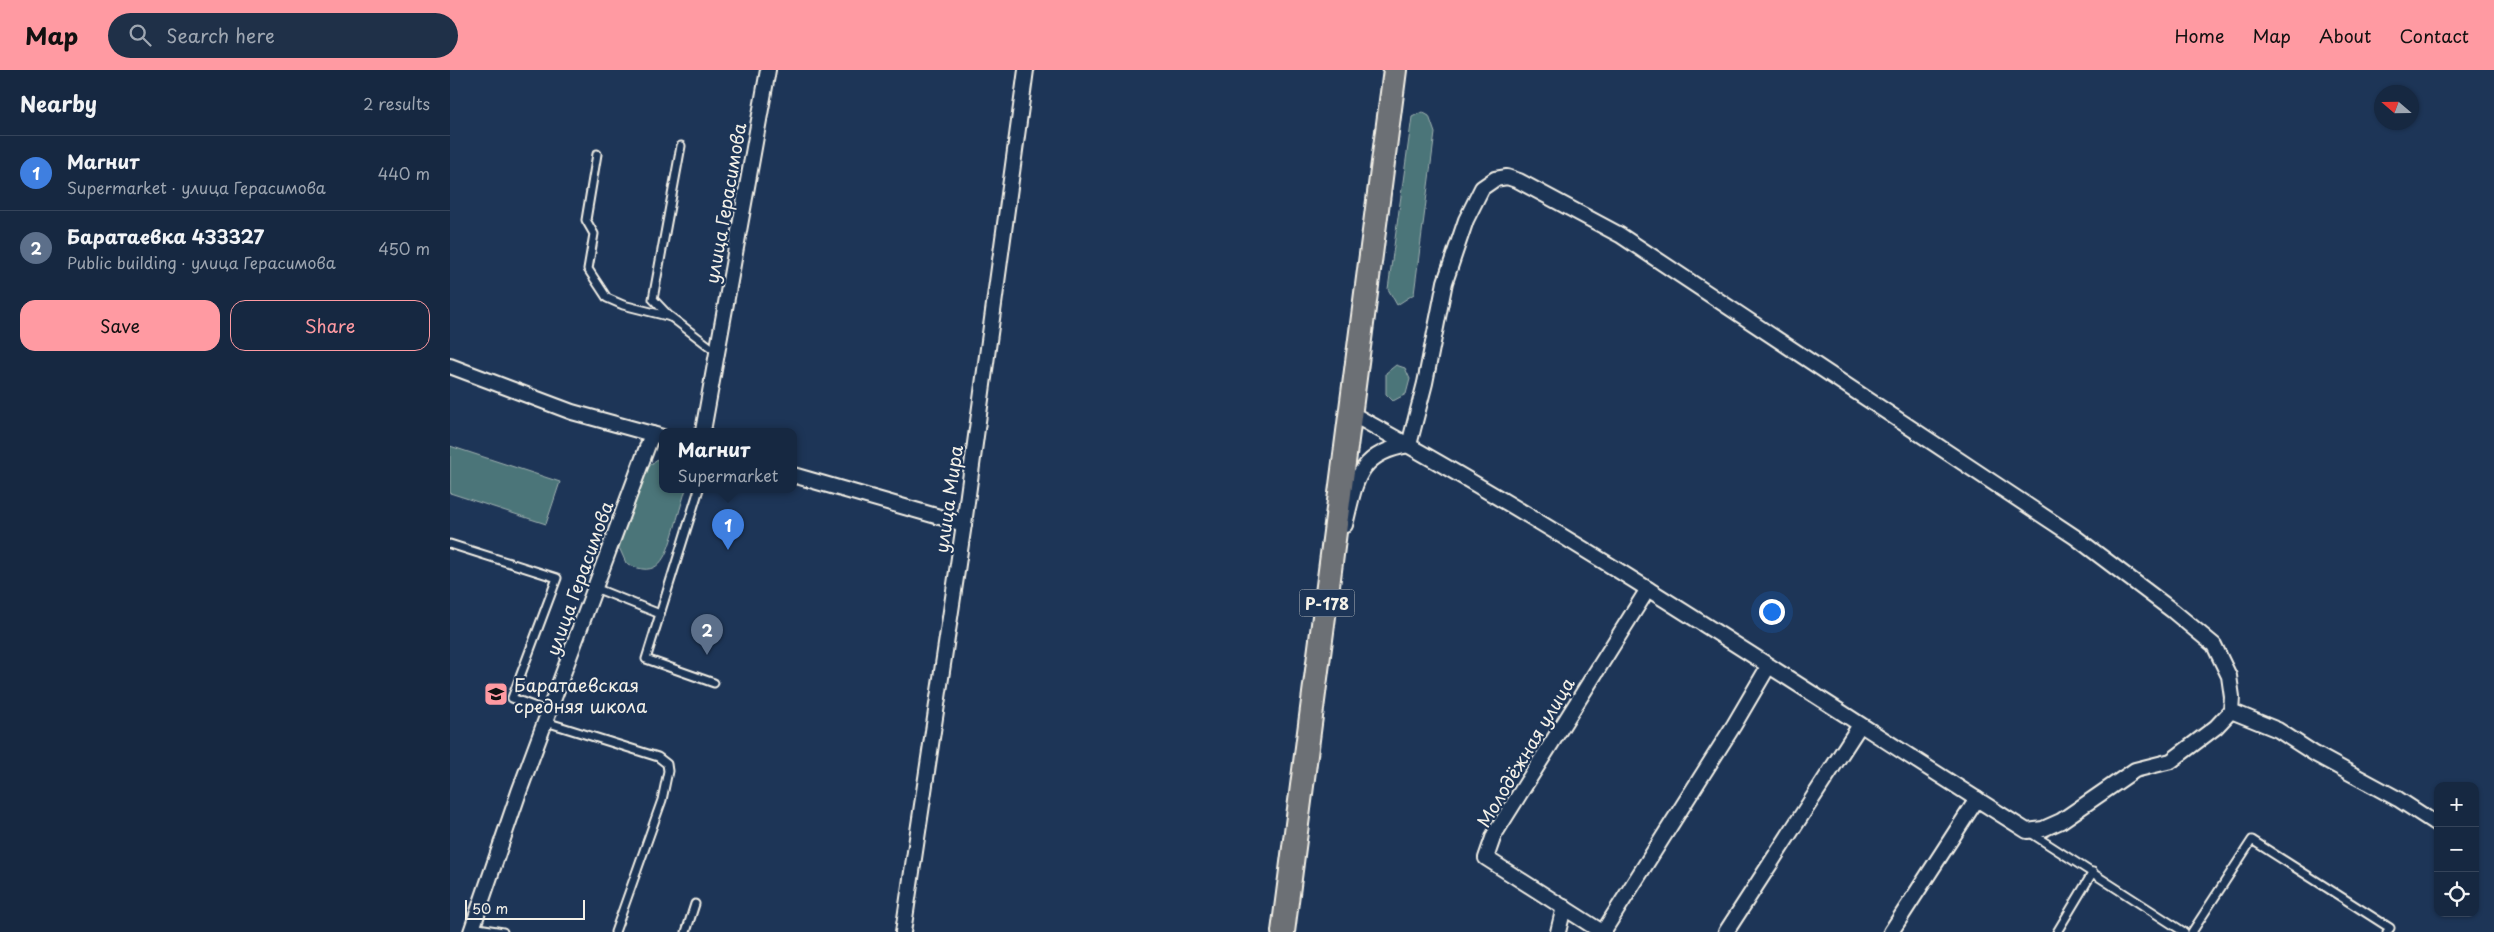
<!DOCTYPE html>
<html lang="en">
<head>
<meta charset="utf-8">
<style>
  :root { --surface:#162841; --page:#1f3048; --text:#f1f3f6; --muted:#9ea6b1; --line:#35445a; --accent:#ff9aa2 }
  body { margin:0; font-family:"Playpen Sans",sans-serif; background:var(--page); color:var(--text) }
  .controls { position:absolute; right:15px; bottom:15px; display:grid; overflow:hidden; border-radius:10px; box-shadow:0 1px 4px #0004 }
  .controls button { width:45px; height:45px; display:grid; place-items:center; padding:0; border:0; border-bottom:1px solid var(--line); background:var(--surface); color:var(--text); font:25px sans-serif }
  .compass { position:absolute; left:1924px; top:15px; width:45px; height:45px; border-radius:50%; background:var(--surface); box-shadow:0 1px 4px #0004; rotate:290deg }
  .scale { position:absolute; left:15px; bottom:12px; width:120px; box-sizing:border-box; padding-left:5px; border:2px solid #f4f1e8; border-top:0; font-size:14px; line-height:18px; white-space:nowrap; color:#f4f1e8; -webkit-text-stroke:4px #1d3557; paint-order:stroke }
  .you { position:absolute; left:1321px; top:541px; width:18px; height:18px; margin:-12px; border:4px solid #fff; border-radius:50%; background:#1a73e8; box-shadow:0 0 0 8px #1a73e833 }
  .badge { display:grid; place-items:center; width:32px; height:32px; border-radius:50%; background:var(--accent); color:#fff; font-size:16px; font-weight:700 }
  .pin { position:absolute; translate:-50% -41px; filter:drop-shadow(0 1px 2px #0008) }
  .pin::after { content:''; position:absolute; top:26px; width:18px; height:15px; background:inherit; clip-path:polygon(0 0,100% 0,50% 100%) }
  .popup { position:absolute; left:209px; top:358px; width:138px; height:65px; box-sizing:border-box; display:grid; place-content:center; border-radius:10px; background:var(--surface); filter:drop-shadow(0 1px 4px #0005); font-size:16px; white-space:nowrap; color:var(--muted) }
  .popup b { font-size:19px; color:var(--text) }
  .popup::after { content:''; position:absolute; left:50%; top:100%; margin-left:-10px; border:10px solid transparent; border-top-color:var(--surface) }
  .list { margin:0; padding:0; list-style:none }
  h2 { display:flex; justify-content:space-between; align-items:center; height:65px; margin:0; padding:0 20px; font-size:21px }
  h2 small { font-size:16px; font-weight:400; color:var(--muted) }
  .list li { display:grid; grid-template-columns:32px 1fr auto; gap:15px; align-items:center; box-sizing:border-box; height:75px; padding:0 20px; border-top:1px solid var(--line) }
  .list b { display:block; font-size:19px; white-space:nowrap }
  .list p { margin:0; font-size:16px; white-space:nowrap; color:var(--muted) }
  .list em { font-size:16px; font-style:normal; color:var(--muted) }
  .actions { display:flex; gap:10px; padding:15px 20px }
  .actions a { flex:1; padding:11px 0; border:1px solid var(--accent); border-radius:15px; text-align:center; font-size:18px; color:var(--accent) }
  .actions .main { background:var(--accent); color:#111 }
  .icon { flex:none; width:28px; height:28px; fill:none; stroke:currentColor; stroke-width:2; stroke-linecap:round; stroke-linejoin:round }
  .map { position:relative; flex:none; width:2044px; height:862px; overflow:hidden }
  header { display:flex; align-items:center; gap:30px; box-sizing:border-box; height:70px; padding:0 25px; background:var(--accent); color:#111 }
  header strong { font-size:24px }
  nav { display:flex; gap:28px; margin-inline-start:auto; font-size:18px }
  .search { width:350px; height:45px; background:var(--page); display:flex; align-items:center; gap:12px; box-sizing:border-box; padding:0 18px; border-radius:28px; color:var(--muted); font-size:19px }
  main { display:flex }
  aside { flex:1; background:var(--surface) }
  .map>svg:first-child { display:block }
  .green { fill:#4b7479; stroke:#a0b2b0 }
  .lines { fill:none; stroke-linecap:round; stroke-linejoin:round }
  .service-casing { stroke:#f4f1e8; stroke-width:11 }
  .minor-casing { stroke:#f4f1e8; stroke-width:18 }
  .trunk-casing { stroke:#f4f1e8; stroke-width:26 }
  .service { stroke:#1d3557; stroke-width:7 }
  .minor { stroke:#1d3557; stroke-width:14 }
  .trunk { stroke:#6c6f75; stroke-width:22 }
  .labels { text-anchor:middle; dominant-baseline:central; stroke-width:4.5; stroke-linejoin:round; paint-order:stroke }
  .shield { fill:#1d3557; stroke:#b4b9bc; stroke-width:1 }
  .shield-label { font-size:16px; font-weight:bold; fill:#f4f1e8 }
  .street-label { font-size:18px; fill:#f4f1e8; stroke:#1d3557 }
  .poi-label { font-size:18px; fill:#f4f1e8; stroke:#1d3557; text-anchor:start }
</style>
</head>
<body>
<header>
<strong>Map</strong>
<div class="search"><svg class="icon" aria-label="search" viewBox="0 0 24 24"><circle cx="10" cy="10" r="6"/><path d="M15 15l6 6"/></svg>Search here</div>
<nav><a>Home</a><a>Map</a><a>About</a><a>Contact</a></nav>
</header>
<main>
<aside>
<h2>Nearby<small>2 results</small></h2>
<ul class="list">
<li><span class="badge" style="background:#3f7fe0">1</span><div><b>Магнит</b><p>Supermarket · улица Герасимова</p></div><em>440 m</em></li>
<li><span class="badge" style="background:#5c6f8a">2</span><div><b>Баратаевка 433327</b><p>Public building · улица Герасимова</p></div><em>450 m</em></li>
</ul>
<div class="actions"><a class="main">Save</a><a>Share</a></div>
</aside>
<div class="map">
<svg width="2044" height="862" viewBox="0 0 2044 862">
  <rect width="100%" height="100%" fill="#1d3557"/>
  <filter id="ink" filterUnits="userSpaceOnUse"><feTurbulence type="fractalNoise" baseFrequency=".02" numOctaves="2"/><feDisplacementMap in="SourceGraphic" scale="10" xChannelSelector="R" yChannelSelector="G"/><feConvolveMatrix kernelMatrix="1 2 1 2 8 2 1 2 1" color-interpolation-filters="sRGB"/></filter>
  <g filter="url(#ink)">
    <g class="green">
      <polygon points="972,42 979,46 985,63 964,224 947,235 938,219 962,47"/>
      <polygon points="946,295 955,298 960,309 956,324 943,331 936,324 936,303"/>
      <polygon points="0,376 110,412 96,454 0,423"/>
      <path d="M213 386V419H236C232 432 228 446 224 460 216 487 209 511 176 493L168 475C176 451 187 396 213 386Z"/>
    </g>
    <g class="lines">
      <g class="service-casing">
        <g id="service">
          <polyline points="147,84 136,150 144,164 138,199 157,228 173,235 221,247 268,283"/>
          <polyline points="220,247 203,229 231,76"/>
          <polyline points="249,419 196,589 264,613"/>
          <polyline points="0,474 107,508 62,628 99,642"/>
          <polyline points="145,518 210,544"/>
          <polyline points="96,652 208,687 217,694 218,701 212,730 165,862"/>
          <polyline points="1579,762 1734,862"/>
          <polyline points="22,857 53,862"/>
          <polyline points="236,862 245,834"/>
          <polyline points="1607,862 1643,802"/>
          <polyline points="1742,862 1802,770 1940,858 1937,862"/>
        </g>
      </g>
      <g class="minor-casing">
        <g id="minor">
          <polyline points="0,296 122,342 213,367"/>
          <polyline points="253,361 318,0"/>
          <polyline points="343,405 514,454"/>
          <path d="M895 455C906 411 907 383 959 375L975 313 995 212 1016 150 1032 118 1045 109 1057 107 1069 111 1170 165 1625 467 1723 541 1764 575 1779 606 1782 627 1781 641 1766 657 1721 691 1685 700 1611 751 1593 759 1577 761C1354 620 1134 471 902 344"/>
          <polyline points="1781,641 1828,660 1865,684 1948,729 1988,755"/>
          <polyline points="21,862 69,722 202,364"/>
          <polyline points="453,862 514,454 576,0"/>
          <polyline points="1108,862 1114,837"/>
          <polyline points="1152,862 1036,788 1044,765 1198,519"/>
          <polyline points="1153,862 1284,655 1318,597"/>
          <polyline points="1276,862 1410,655"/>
          <polyline points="1441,862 1527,729"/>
        </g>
      </g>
      <g class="trunk-casing">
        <polyline id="trunk" points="833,862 945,0"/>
      </g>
      <use href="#service" class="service"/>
      <use href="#minor" class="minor"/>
      <use href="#trunk" class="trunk"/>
    </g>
  </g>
  <defs>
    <g id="school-square" transform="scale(1.25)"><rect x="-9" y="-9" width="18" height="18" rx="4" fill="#ff9aa2" stroke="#1d3557"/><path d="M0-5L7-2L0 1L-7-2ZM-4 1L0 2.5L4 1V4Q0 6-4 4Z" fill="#111"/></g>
  </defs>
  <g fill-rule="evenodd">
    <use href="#school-square" x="46" y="624"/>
  </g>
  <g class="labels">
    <rect class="shield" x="849.5" y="519.5" width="55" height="27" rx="4"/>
    <g class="shield-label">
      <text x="877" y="533">Р-178</text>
    </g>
    <g class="street-label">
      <text transform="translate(275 133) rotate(-80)">улица Герасимова</text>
      <text transform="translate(498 429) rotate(-82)">улица Мира</text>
      <text transform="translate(129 508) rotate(-70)">улица Герасимова</text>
      <text transform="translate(1075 682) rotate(-59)">Молодёжная улица</text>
    </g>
    <g class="poi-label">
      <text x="64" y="614">Баратаевская<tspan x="64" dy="21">средняя школа</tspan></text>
    </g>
  </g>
</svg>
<div class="controls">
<button>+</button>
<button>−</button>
<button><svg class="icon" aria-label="locate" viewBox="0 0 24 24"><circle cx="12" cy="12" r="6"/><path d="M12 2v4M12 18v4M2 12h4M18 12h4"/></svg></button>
</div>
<svg class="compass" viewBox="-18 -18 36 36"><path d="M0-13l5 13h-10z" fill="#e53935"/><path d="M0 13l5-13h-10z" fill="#9ea6b1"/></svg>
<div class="scale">50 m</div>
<div class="you"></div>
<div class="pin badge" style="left:278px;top:480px;background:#3f7fe0">1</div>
<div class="popup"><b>Магнит</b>Supermarket</div>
<div class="pin badge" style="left:257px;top:585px;background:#5c6f8a">2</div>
</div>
</main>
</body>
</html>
